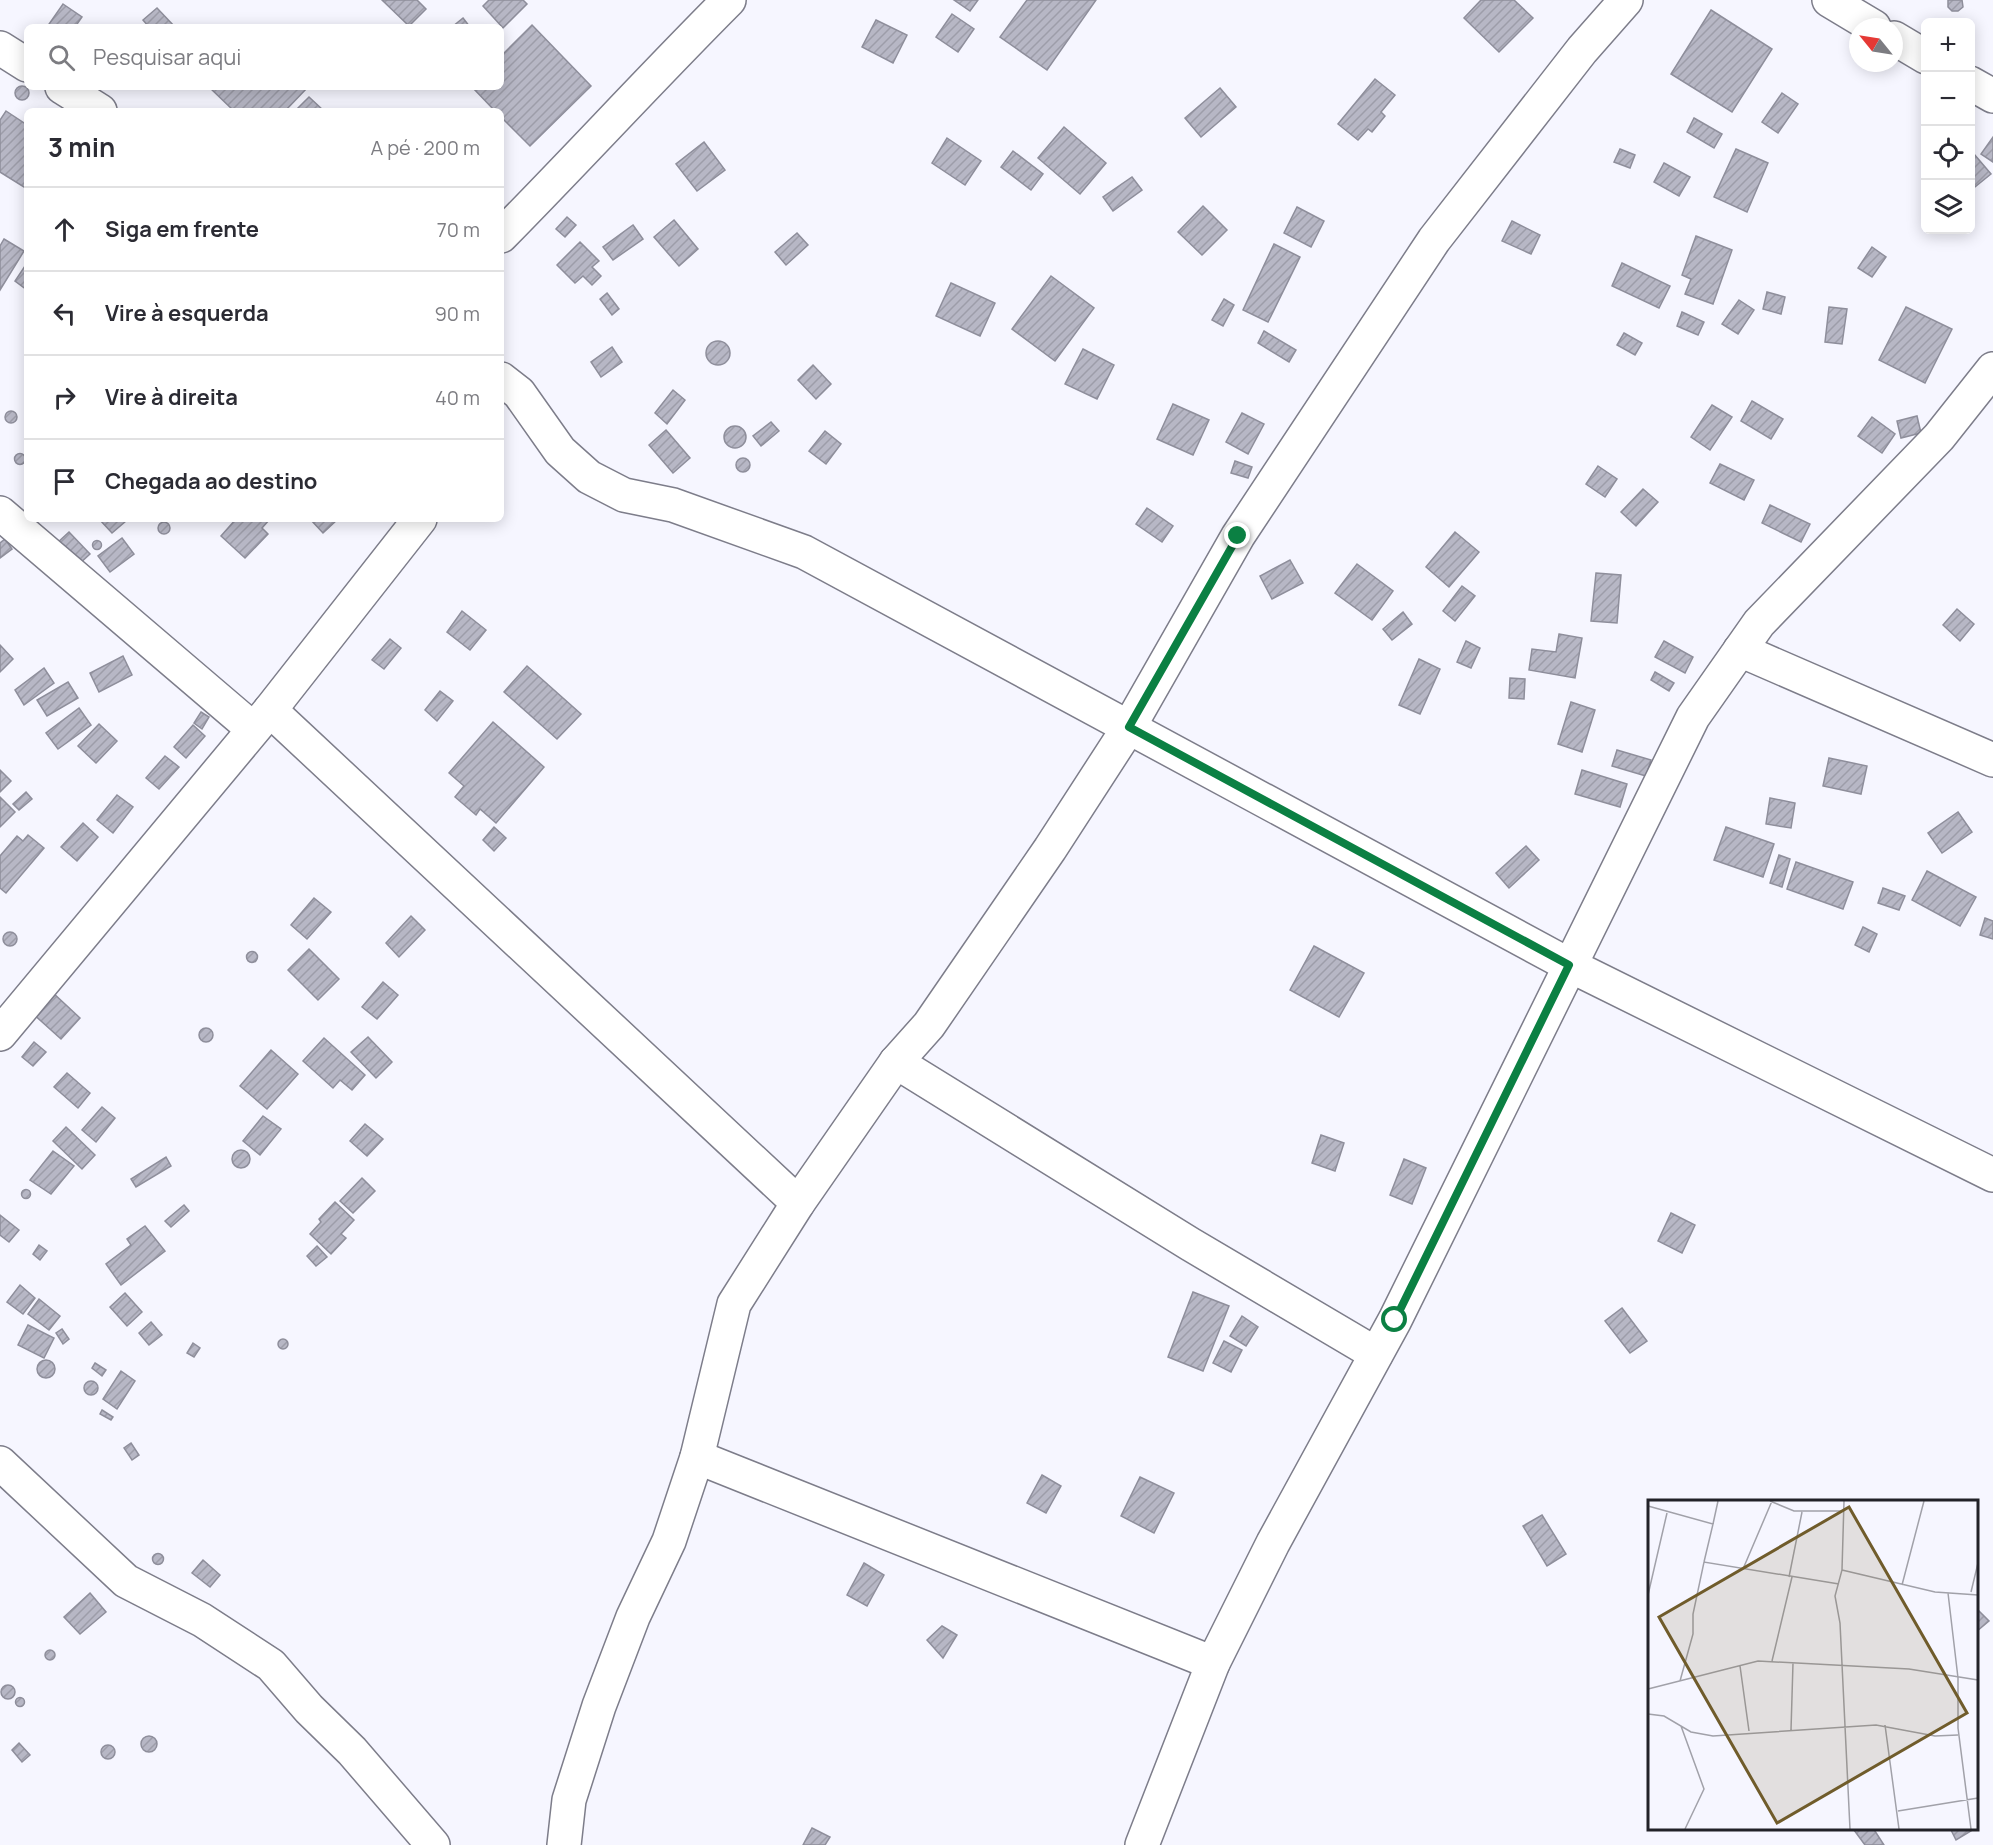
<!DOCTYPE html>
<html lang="pt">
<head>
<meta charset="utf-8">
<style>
  :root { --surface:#fff; --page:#f7f7f7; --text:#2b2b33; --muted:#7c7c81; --line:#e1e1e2 }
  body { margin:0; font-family:Manrope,sans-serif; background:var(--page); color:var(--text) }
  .controls { position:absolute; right:18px; top:18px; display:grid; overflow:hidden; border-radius:9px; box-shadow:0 3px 15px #0003 }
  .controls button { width:54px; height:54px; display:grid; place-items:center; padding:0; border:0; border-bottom:2px solid var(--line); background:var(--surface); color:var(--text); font:30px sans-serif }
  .compass { position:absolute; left:1849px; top:18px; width:54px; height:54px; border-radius:50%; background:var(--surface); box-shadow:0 3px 15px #0003; rotate:300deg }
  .stop { position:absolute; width:18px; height:18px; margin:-14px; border:4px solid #0b8043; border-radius:50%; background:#fff }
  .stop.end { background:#0b8043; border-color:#fff; box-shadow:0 2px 6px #0008 }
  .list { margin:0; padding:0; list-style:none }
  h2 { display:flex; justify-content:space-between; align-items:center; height:78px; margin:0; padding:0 24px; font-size:26px }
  h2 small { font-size:20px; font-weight:400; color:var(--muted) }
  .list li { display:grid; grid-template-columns:39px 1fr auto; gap:18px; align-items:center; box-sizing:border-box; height:84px; padding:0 24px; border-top:2px solid var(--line) }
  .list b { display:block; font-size:22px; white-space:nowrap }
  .list em { font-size:20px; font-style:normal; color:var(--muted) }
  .icon { flex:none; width:33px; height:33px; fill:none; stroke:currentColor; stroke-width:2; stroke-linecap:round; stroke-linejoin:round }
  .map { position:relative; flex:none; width:1993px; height:1845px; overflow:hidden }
  .search { position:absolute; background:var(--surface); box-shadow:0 3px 15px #0003; left:24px; top:24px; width:480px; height:66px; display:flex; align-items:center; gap:15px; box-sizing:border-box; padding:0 21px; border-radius:9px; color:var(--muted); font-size:22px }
  .panel { position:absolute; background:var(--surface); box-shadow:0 3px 15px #0003; left:24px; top:108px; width:480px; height:414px; border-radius:9px }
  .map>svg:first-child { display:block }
  .building { fill:url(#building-hatch); stroke:#8e8e9b; stroke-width:1.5 }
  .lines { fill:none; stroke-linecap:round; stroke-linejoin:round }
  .minor-casing { stroke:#7d7d8a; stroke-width:36 }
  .minor { stroke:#fff; stroke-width:33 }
  .route { stroke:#0b8043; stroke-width:8 }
  .inset-road { fill:none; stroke:#a1a1a9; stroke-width:1.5 }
  .view { fill:#705c2b; fill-opacity:0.15; stroke:#705c2b; stroke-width:3 }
  .inset-edge { fill:none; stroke:#222228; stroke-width:3 }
</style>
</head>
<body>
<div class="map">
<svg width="1993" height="1845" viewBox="0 0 1993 1845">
  <defs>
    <pattern id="building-hatch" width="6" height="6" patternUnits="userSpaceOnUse" patternTransform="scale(1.5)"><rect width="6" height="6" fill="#b7b7c5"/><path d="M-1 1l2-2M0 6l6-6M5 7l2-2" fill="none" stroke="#9d9da9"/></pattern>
  </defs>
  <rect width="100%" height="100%" fill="#f6f6ff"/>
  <g class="building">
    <polygon points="382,0 417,0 426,9 409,26"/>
    <polygon points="489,0 523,0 527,4 503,28 483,6"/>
    <polygon points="954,0 978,0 970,11"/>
    <polygon points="1027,0 1096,0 1047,70 1000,37"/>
    <polygon points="1481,0 1514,0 1533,18 1499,52 1464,18"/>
    <polygon points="1948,0 1962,0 1963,7 1958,11 1952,11 1948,7"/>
    <polygon points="63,4 82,17 75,27 47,27"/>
    <polygon points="157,8 175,27 149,27 143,20"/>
    <polygon points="1711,10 1772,49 1732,112 1671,74"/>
    <polygon points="952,14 974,29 958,52 936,37"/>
    <polygon points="463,18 470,27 452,27"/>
    <polygon points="876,20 907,35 893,63 862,47"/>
    <polygon points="532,25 591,86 530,146 501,117 501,111 495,111 472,87 501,87 501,56"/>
    <polygon points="1375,79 1395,95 1381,112 1385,116 1372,132 1368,129 1358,140 1338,124"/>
    <circle cx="22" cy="93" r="7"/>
    <polygon points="209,87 308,87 285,111 234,111"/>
    <polygon points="1220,88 1236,107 1201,137 1185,118"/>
    <polygon points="1782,93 1798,104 1778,133 1762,122"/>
    <polygon points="309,97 324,111 295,111"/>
    <polygon points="6,111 27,125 27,189 0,172 0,120"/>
    <polygon points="1694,118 1722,134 1714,148 1687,132"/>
    <polygon points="1064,127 1106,163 1080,194 1038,158"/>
    <polygon points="1993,137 1993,162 1981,154"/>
    <polygon points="947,138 981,161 965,185 932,163"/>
    <polygon points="704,142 725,170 697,191 676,164"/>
    <polygon points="1620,149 1635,155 1630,168 1614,162"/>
    <polygon points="1736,149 1768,163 1747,212 1714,197"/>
    <polygon points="1013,151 1043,174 1031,190 1001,167"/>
    <polygon points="1974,154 1991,174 1970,191 1970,157"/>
    <polygon points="1664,163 1690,177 1679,196 1654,182"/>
    <polygon points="1132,177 1142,190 1113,211 1103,197"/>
    <polygon points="1203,206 1227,230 1202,255 1178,232"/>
    <polygon points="1297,207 1324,221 1311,247 1284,233"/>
    <polygon points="567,217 576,225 565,237 556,229"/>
    <polygon points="674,220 698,249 679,266 654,237"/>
    <polygon points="1512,221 1540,235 1531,254 1502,241"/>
    <polygon points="633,225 643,239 613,260 603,247"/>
    <polygon points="797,233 808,245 786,265 775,252"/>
    <polygon points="1696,236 1732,250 1713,304 1685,294 1691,279 1682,275"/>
    <polygon points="4,239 24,251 0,290 0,246"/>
    <polygon points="580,242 599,261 592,267 601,276 592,285 583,276 575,283 557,265"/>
    <polygon points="1274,244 1300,257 1268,322 1243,310"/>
    <polygon points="1872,247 1886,257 1872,277 1858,268"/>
    <polygon points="27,263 27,290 15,281"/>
    <polygon points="1622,263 1670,286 1659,308 1612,286"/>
    <polygon points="1051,276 1094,308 1055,361 1012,329"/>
    <polygon points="951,283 995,303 980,336 936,316"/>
    <polygon points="1767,292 1785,297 1781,314 1763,309"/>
    <polygon points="607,293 619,309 612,315 600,299"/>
    <polygon points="1224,299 1234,305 1223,326 1212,320"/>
    <polygon points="1739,300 1754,310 1738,334 1722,324"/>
    <polygon points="1829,307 1847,309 1842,344 1825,342"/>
    <polygon points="1906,307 1952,329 1925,383 1879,360"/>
    <polygon points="1682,312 1704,322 1698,335 1677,326"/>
    <polygon points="1264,331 1296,350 1289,362 1258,343"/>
    <polygon points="1624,333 1642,343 1635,355 1617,345"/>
    <circle cx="718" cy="353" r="12"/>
    <polygon points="612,347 622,362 601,377 591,362"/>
    <polygon points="1083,349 1114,365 1097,399 1065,384"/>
    <polygon points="813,365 831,384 816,399 798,380"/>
    <polygon points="673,390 685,400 667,424 655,413"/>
    <polygon points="1752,401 1783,419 1771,439 1741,421"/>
    <polygon points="1173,404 1209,420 1193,455 1157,439"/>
    <polygon points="1712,405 1732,417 1710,450 1691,437"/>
    <circle cx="11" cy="417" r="6"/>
    <polygon points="1242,413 1264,424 1248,454 1226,442"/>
    <polygon points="1917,416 1921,433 1901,438 1897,421"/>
    <polygon points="1872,417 1895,434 1882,453 1858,436"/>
    <polygon points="771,422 779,431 761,446 753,436"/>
    <circle cx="735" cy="437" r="11"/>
    <polygon points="666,430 690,458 673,473 649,445"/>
    <polygon points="825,431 841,444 826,464 809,451"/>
    <circle cx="20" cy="459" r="5.5"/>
    <circle cx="743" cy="465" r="7"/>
    <polygon points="1235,461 1252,467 1248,478 1231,473"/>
    <polygon points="1720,464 1754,480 1744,500 1710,483"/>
    <polygon points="1598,466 1617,479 1605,497 1586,484"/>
    <polygon points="1643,489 1658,502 1636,526 1621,512"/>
    <polygon points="1770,505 1810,524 1801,542 1762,523"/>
    <polygon points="1147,508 1173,526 1162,542 1136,524"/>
    <polygon points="99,519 124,519 126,521 112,533"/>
    <polygon points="236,519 270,519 262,528 268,534 245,558 221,536"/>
    <polygon points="310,519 338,519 323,533"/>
    <circle cx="164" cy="528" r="6"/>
    <polygon points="69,532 90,554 77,566 56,544"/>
    <polygon points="1455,532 1479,552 1449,587 1426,567"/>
    <polygon points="122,538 134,554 110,572 98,556"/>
    <polygon points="5,539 12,549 0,558 0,543"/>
    <circle cx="97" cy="545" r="4.5"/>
    <polygon points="1290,560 1303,583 1272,599 1260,576"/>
    <polygon points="1357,564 1393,591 1372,620 1335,593"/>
    <polygon points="1596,573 1621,575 1617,623 1591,621"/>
    <polygon points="1462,586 1475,596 1455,621 1443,611"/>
    <polygon points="1957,609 1974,624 1960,641 1943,625"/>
    <polygon points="462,611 486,630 470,650 447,632"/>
    <polygon points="1403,612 1412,624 1392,640 1383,629"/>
    <polygon points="1559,634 1582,638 1575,678 1529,670 1532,649 1556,652"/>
    <polygon points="390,639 401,648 384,669 372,660"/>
    <polygon points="1466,641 1480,648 1471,668 1457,662"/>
    <polygon points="1664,641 1693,657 1685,673 1655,657"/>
    <polygon points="0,645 13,659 0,672"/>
    <polygon points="123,656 132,675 99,692 90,673"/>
    <polygon points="1419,659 1440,669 1420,714 1399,705"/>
    <polygon points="527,666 581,714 557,739 504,692"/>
    <polygon points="44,668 54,683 24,705 15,690"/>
    <polygon points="1655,672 1674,683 1669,691 1651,680"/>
    <polygon points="1510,678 1525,679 1524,699 1509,698"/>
    <polygon points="68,682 78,698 47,716 37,700"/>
    <polygon points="440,691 453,701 437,721 425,710"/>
    <polygon points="1571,702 1595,710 1582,752 1558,744"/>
    <polygon points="79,708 91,725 58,749 46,733"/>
    <polygon points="201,712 209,717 202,729 194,723"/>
    <polygon points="493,722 544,767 496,823 480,809 476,815 455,797 464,786 449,773"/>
    <polygon points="99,724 117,741 96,763 78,746"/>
    <polygon points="193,725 205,736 186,758 174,747"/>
    <polygon points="1617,750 1651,760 1646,776 1612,766"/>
    <polygon points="165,756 179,767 159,789 146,778"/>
    <polygon points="1829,758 1867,766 1861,794 1823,786"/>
    <polygon points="0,770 11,781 0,792"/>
    <polygon points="1582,770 1627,784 1620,807 1575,794"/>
    <polygon points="26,792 32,799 19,810 13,804"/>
    <polygon points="117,795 133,807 113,833 97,820"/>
    <polygon points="0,797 15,812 0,827"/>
    <polygon points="1770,798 1795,803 1791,828 1766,824"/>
    <polygon points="1958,812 1972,832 1942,853 1928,833"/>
    <polygon points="83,823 98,837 77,861 61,847"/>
    <polygon points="494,827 506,838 494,851 483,840"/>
    <polygon points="1726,827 1774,844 1763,877 1714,860"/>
    <polygon points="28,835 44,848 6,893 0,888 0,856 17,836 23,841"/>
    <polygon points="1526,846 1539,860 1509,888 1496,873"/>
    <polygon points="1779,855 1790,859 1782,887 1770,883"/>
    <polygon points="1796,862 1853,882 1843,909 1787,889"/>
    <polygon points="1927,871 1976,897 1960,926 1912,900"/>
    <polygon points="1883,888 1905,896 1899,910 1878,903"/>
    <polygon points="314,898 331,912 307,939 291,925"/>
    <polygon points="411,916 425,930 399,957 386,943"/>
    <polygon points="1985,918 1993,921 1993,939 1980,935"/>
    <polygon points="1863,927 1877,934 1869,952 1855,945"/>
    <circle cx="10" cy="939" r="7"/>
    <polygon points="1314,946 1364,973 1339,1017 1290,990"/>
    <polygon points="309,949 339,979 318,1000 288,970"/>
    <circle cx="252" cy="957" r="5.5"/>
    <polygon points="383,982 398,995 377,1019 362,1007"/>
    <polygon points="51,991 80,1018 61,1039 31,1012"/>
    <circle cx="206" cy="1035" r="7"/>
    <polygon points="368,1037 392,1062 376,1078 351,1052"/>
    <polygon points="324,1038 365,1075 352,1090 340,1080 333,1088 303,1061"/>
    <polygon points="34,1042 46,1052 33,1066 22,1057"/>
    <polygon points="271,1050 298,1074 267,1109 240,1086"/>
    <polygon points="67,1073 90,1093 78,1108 54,1087"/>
    <polygon points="102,1107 115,1118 96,1142 82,1130"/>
    <polygon points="263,1116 281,1129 260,1155 243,1141"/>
    <polygon points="365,1124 383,1139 367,1156 350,1141"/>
    <polygon points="66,1127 95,1155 82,1169 53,1141"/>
    <polygon points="1321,1135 1344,1143 1335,1171 1312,1163"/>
    <circle cx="241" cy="1159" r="9"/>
    <polygon points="53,1151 74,1166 51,1194 30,1180"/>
    <polygon points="166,1157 171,1166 136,1187 131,1179"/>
    <polygon points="1404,1159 1426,1168 1412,1204 1390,1195"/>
    <polygon points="362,1178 375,1191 353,1213 340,1201"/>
    <circle cx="26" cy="1194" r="4.5"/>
    <polygon points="335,1202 354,1220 341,1234 346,1238 331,1254 310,1234 321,1222 319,1219"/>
    <polygon points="184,1205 189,1211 171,1227 165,1221"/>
    <polygon points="1671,1213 1695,1225 1682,1253 1658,1241"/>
    <polygon points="0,1215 19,1230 9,1242 0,1235"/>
    <polygon points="145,1226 165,1251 121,1285 106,1264 131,1245 127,1239"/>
    <polygon points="39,1245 47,1251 40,1260 33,1254"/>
    <polygon points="317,1246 327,1257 316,1266 307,1256"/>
    <polygon points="20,1285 35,1298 23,1314 7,1302"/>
    <polygon points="1193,1292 1229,1306 1203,1371 1168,1357"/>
    <polygon points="125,1293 142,1312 127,1326 110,1307"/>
    <polygon points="39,1299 60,1316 49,1330 28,1314"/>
    <polygon points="1622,1308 1647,1341 1630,1353 1605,1321"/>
    <polygon points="1242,1316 1258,1327 1246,1346 1230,1336"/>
    <polygon points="151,1322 162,1335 149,1345 139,1333"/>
    <polygon points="28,1325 54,1338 44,1358 18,1345"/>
    <polygon points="62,1329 69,1339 63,1344 56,1333"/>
    <circle cx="283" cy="1344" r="5"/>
    <polygon points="1224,1341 1242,1350 1231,1372 1213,1363"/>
    <polygon points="193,1343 200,1348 194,1357 187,1353"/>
    <circle cx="46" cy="1369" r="9"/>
    <polygon points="95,1363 106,1370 102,1376 92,1368"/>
    <polygon points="121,1371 135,1381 117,1409 103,1399"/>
    <circle cx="91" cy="1388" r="7"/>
    <polygon points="102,1410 113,1417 111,1420 100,1414"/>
    <polygon points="131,1443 139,1455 132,1460 124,1448"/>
    <polygon points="1042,1475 1061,1486 1046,1513 1027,1503"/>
    <polygon points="1140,1477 1174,1493 1154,1533 1121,1516"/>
    <polygon points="1542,1515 1566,1554 1547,1566 1523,1526"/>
    <circle cx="158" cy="1559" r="5.5"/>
    <polygon points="203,1560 220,1575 210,1587 192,1573"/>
    <polygon points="864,1563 884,1575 867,1606 847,1595"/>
    <polygon points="90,1593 106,1612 80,1634 64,1617"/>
    <polygon points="1976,1608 1989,1621 1976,1632"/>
    <polygon points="942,1626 957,1635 943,1658 927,1640"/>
    <circle cx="50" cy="1655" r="5"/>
    <circle cx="8" cy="1692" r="7"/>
    <circle cx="20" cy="1702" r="4.5"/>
    <circle cx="149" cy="1744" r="8"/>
    <polygon points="19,1743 30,1755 22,1762 12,1750"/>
    <circle cx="108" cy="1752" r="7"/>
    <polygon points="812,1828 830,1837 825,1845 803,1845"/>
    <polygon points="1856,1828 1873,1828 1884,1845 1865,1845 1854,1830"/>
    <polygon points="1950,1828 1970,1828 1971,1831 1956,1840"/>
  </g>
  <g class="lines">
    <g class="minor-casing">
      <g id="minor">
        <polyline points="1829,0 1874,27"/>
        <polyline points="1894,38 1926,57"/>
        <polyline points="0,48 27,65"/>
        <polyline points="1970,83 1993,96"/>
        <polyline points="62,87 100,111"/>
        <path d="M501 236C578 158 652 77 729 0"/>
        <polyline points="501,379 519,393 560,451 589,477 624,495 673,505 804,552 1569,965 1993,1175"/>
        <polyline points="0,513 253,729"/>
        <polyline points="1740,650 1993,760"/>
        <polyline points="270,710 798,1203"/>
        <polyline points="0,1034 270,710 420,519"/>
        <polyline points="896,1062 1190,1244 1376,1354"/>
        <polyline points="697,1457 1213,1663"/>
        <polyline points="0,1463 126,1581 202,1620 271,1665 309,1709 352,1751 433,1845"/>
        <polyline points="564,1845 569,1800 599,1706 633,1617 669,1541 697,1457 734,1304 798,1203 896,1062 929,1025 1050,849 1129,727 1238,536 1434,240 1582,50 1626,0"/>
        <polyline points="1142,1845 1213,1663 1273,1543 1395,1320 1693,717 1759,623 1939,437 1993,369"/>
      </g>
    </g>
    <use href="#minor" class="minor"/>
  </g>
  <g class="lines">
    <polyline class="route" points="1238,536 1129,727 1569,965 1395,1320"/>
  </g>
  <g transform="translate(1648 1500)">
    <rect width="330" height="330" fill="#f6f6ff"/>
    <path class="inset-road" d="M122 1 146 11H196M196 1 194 70 187 96 192 123 202 329M0 6 65 24 56 62M65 24 70 1M95 69 124 1M194 70 287 92 330 95M141 77 154 12M254 85 276 1M323 92 330 63M300 93 310 178V228L323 329M0 95 19 13M124 161 144 77M92 166 101 231M32 181 45 134V114L56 62 191 84M0 189 110 161 261 169 330 180M0 214 16 216 43 232 65 236 228 225 287 236 310 235M237 225 251 329M33 226 56 289 37 329M143 230 145 163M250 311 330 298"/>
    <path class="view" d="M201 7 319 213 129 323 11 117Z"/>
    <rect width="330" height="330" class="inset-edge"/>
  </g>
</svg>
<div class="controls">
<button>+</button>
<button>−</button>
<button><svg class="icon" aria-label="locate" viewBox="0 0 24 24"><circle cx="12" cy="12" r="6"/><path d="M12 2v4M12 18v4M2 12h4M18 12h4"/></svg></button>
<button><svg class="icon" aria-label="layers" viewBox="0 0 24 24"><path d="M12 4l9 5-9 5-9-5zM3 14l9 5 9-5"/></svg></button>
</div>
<svg class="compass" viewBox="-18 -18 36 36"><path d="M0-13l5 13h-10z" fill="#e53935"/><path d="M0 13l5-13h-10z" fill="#7c7c81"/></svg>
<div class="stop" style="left:1395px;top:1320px"></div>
<div class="stop end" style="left:1238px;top:536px"></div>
<div class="search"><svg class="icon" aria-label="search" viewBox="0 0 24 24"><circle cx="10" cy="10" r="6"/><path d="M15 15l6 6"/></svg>Pesquisar aqui</div>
<section class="panel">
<h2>3 min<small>A pé · 200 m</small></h2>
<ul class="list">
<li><svg class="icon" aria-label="ahead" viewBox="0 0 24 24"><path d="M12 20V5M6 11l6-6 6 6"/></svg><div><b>Siga em frente</b></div><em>70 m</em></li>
<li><svg class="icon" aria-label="left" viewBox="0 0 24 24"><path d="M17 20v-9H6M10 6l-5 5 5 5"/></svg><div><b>Vire à esquerda</b></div><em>90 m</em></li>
<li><svg class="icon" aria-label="right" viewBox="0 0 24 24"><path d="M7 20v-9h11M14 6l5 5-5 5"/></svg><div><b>Vire à direita</b></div><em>40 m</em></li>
<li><svg class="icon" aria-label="arrive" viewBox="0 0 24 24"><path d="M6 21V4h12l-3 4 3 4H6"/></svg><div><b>Chegada ao destino</b></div></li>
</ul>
</section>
</div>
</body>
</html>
